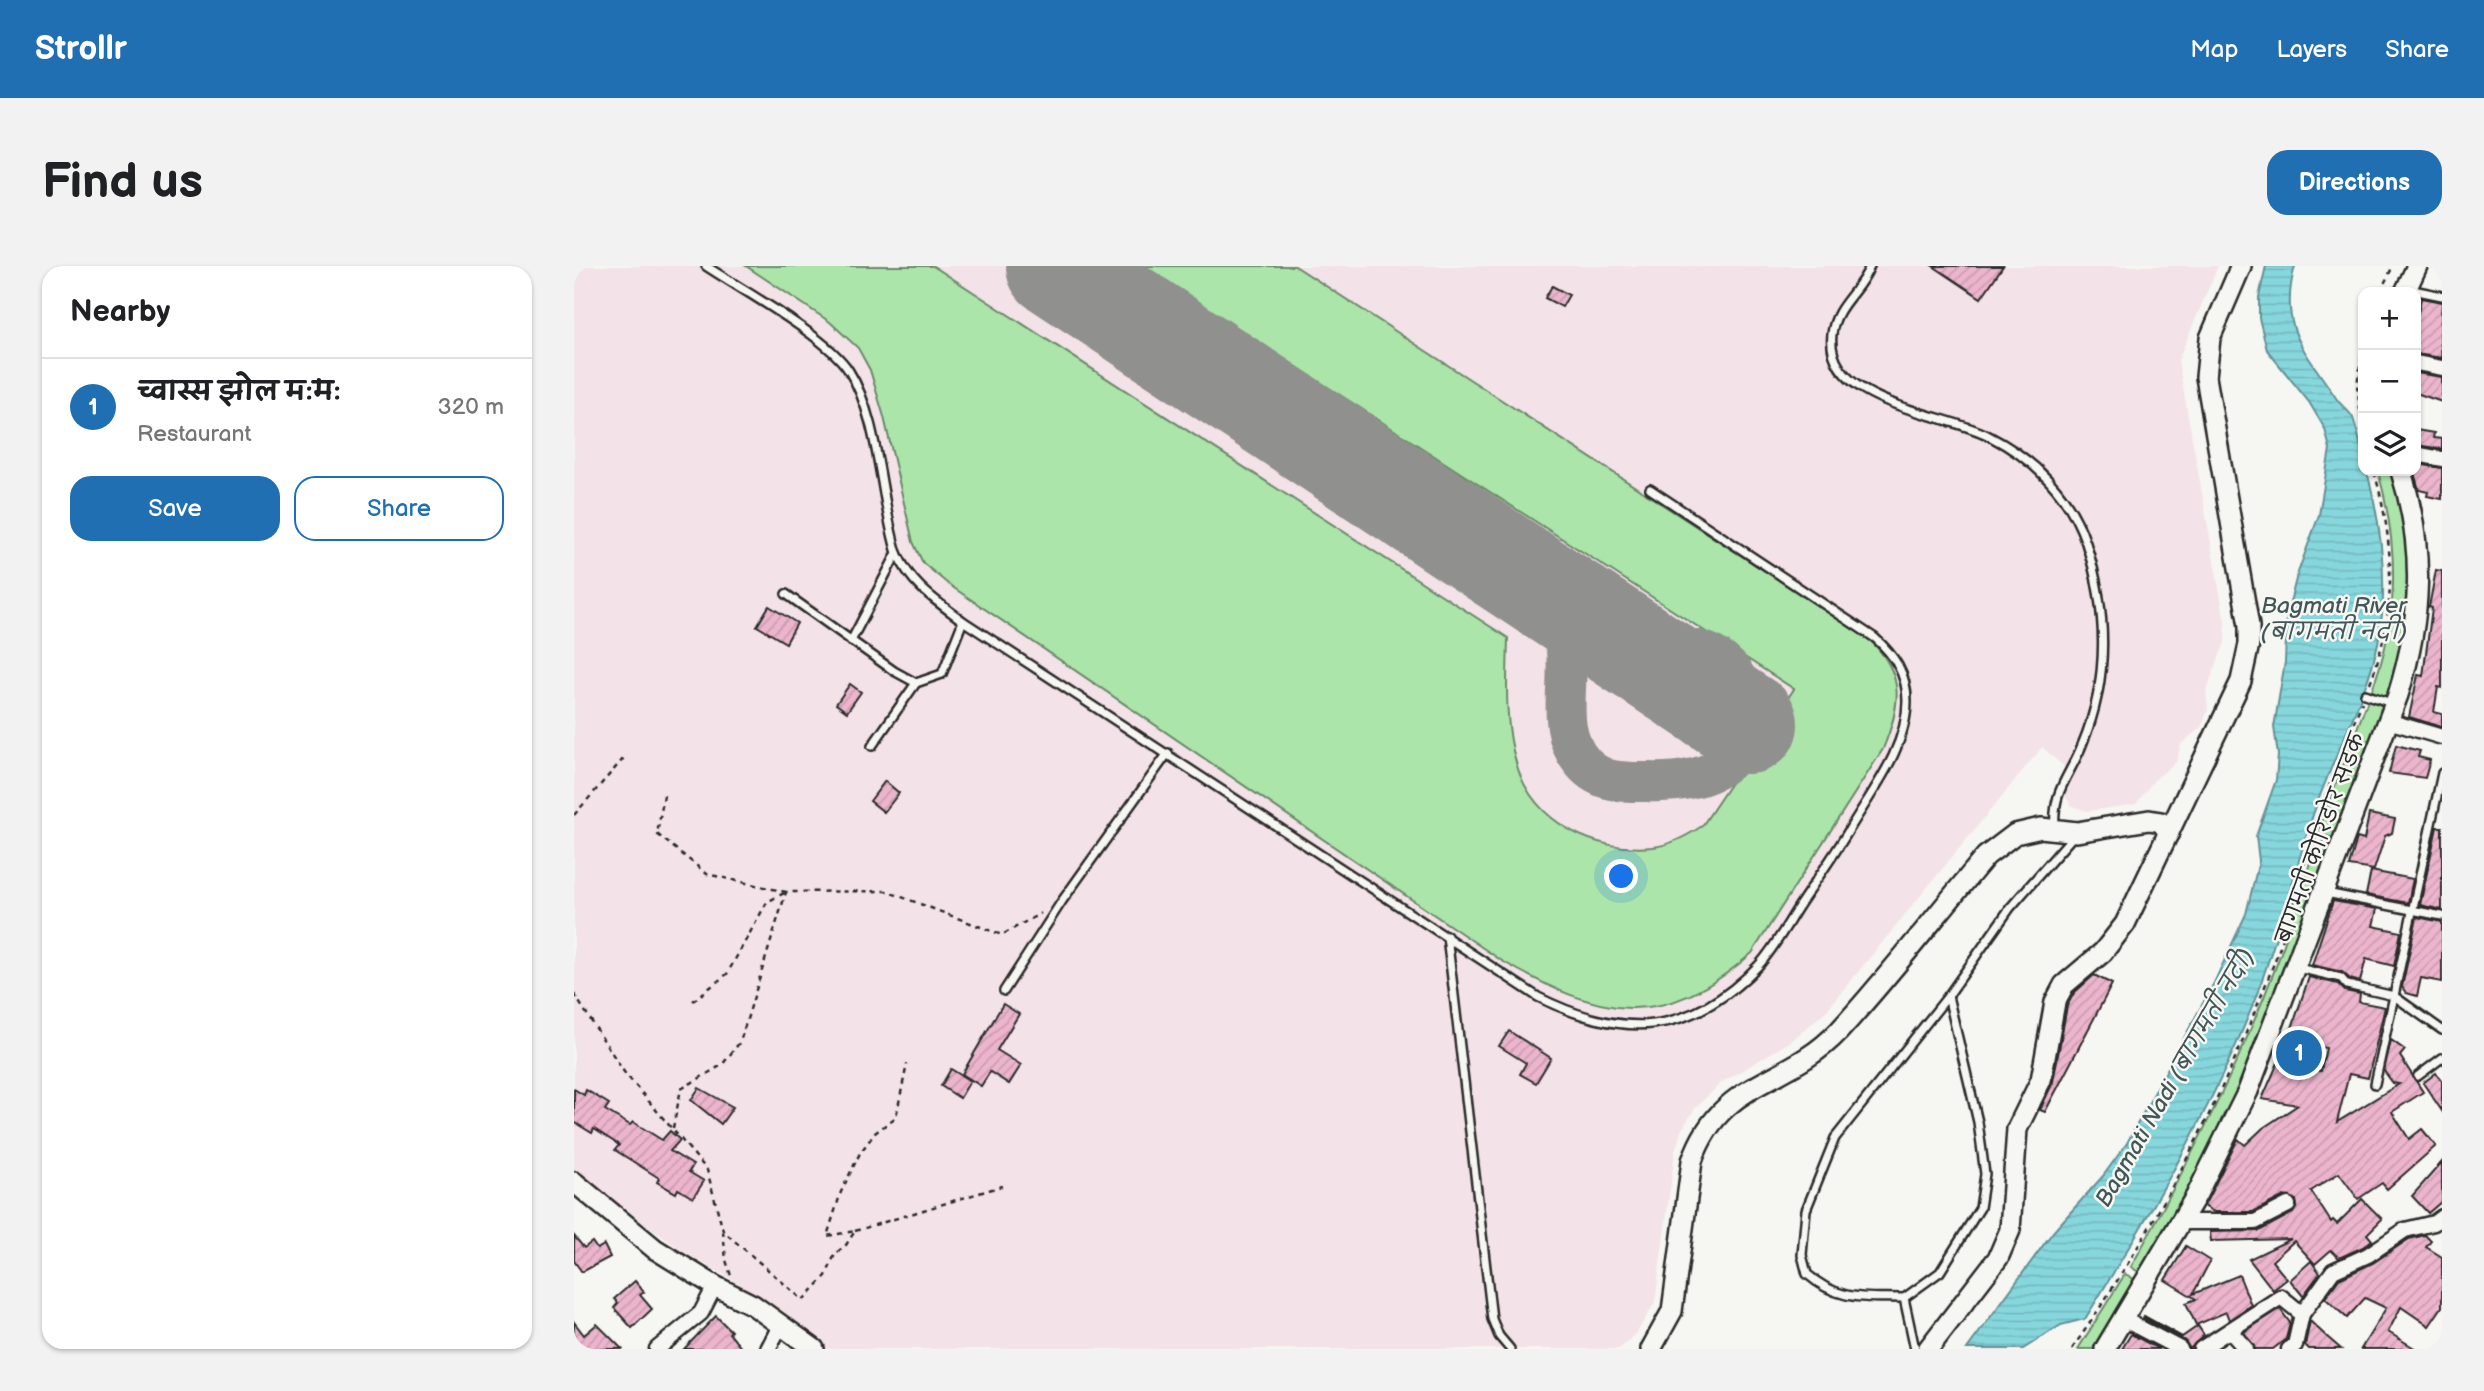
<!DOCTYPE html>
<html lang="en">
<head>
<meta charset="utf-8">
<style>
  :root { --surface:#fff; --page:#f2f2f2; --text:#202124; --muted:#757577; --line:#e0e0e0; --accent:#1f6fb2 }
  body { margin:0; font-family:"Balsamiq Sans","Playpen Sans Deva",sans-serif; background:var(--page); color:var(--text) }
  .controls { position:absolute; right:21px; top:21px; display:grid; overflow:hidden; border-radius:14px; box-shadow:0 2px 5px #0004 }
  .controls button { width:63px; height:63px; display:grid; place-items:center; padding:0; border:0; border-bottom:2px solid var(--line); background:var(--surface); color:var(--text); font:35px sans-serif }
  .you { position:absolute; left:1048px; top:611px; width:24px; height:24px; margin:-18px; border:5px solid #fff; border-radius:50%; background:#1a73e8; box-shadow:0 0 0 10px #1a73e833 }
  .badge { display:grid; place-items:center; width:46px; height:46px; border-radius:50%; background:var(--accent); color:#fff; font-size:23px; font-weight:700 }
  .pin { position:absolute; translate:-50% -50%; border:4px solid #fff; box-shadow:0 2px 7px #0006 }
  .list { margin:0; padding:0; list-style:none }
  h2 { display:flex; justify-content:space-between; align-items:center; height:91px; margin:0; padding:0 28px; font-size:30px }
  h2 small { font-size:23px; font-weight:400; color:var(--muted) }
  .list li { display:grid; grid-template-columns:46px 1fr auto; gap:21px; align-items:center; box-sizing:border-box; height:98px; padding:0 28px; border-top:2px solid var(--line) }
  .list b { display:block; font-size:26px; white-space:nowrap }
  .list p { margin:0; font-size:23px; white-space:nowrap; color:var(--muted) }
  .list em { font-size:23px; font-style:normal; color:var(--muted) }
  .actions { display:flex; gap:14px; padding:21px 28px }
  .actions a { flex:1; padding:16px 0; border:2px solid var(--accent); border-radius:21px; text-align:center; font-size:24px; color:var(--accent) }
  .actions .main { background:var(--accent); color:#fff }
  .icon { flex:none; width:38px; height:38px; fill:none; stroke:currentColor; stroke-width:2; stroke-linecap:round; stroke-linejoin:round }
  .map { position:relative; flex:none; width:1868px; height:1083px; overflow:hidden; border-radius:21px }
  header { display:flex; align-items:center; gap:42px; box-sizing:border-box; height:98px; padding:0 35px; background:var(--accent); color:#fff }
  header strong { font-size:33px }
  nav { display:flex; gap:38px; margin-inline-start:auto; font-size:24px }
  .intro { display:flex; align-items:center; justify-content:space-between; box-sizing:border-box; height:168px; padding:0 42px }
  h1 { margin:0; font-size:49px }
  .button { padding:18px 32px; border-radius:21px; background:var(--accent); color:#fff; font-size:24px; font-weight:700 }
  main { display:flex; gap:42px; padding:0 42px }
  aside { flex:1; background:var(--surface); border-radius:21px; box-shadow:0 2px 5px #0004 }
  .map>svg:first-child { display:block }
  .built { fill:#f3e2e7 }
  .grass { fill:#abe5aa; stroke:#6b886a; stroke-width:2 }
  .water { fill:url(#water-rules); stroke:#629296; stroke-width:2 }
  .lines { fill:none; stroke-linecap:round; stroke-linejoin:round }
  .taxiway { stroke:#90908e; stroke-width:40 }
  .runway { stroke:#90908e; stroke-width:100 }
  .building { fill:url(#building-hatch); stroke:#2b2b2b; stroke-width:2; fill-rule:evenodd }
  .service-casing { stroke:#2b2b2b; stroke-width:12 }
  .minor-casing { stroke:#2b2b2b; stroke-width:19 }
  .secondary-casing { stroke:#2b2b2b; stroke-width:24 }
  .path { stroke:#2b2b2b; stroke-width:2.5; stroke-dasharray:5 5; stroke-linecap:butt }
  .service { stroke:#f6f6f2; stroke-width:7 }
  .minor { stroke:#f6f6f2; stroke-width:14 }
  .secondary { stroke:#f6f6f2; stroke-width:19 }
  .labels { text-anchor:middle; dominant-baseline:central; stroke-width:5; stroke-linejoin:round; paint-order:stroke }
  .street-label { font-size:21px; fill:#2b2b2b; stroke:#f6f6f2 }
  .water-label { font-size:23px; font-style:italic; fill:#425658; stroke:#f6f6f2 }
</style>
</head>
<body>
<header>
<strong>Strollr</strong>
<nav><a>Map</a><a>Layers</a><a>Share</a></nav>
</header>
<div class="intro"><h1>Find us</h1><a class="button">Directions</a></div>
<main>
<aside>
<h2>Nearby<small></small></h2>
<ul class="list">
<li><span class="badge">1</span><div><b>च्वास्स झोल मःमः</b><p>Restaurant</p></div><em>320 m</em></li>
</ul>
<div class="actions"><a class="main">Save</a><a>Share</a></div>
</aside>
<div class="map">
<svg width="1868" height="1083" viewBox="0 0 1868 1083">
  <defs>
    <pattern id="water-rules" width="6" height="5" patternUnits="userSpaceOnUse" patternTransform="scale(1.75)"><rect width="6" height="5" fill="#86d7dd"/><path d="M0 2.5h6" fill="none" stroke="#74b9be"/></pattern>
    <pattern id="building-hatch" width="6" height="6" patternUnits="userSpaceOnUse" patternTransform="scale(1.75)"><rect width="6" height="6" fill="#ecb5cd"/><path d="M-1 1l2-2M0 6l6-6M5 7l2-2" fill="none" stroke="#cb9cb0"/></pattern>
  </defs>
  <rect width="100%" height="100%" fill="#f6f6f2"/>
  <filter id="ink" filterUnits="userSpaceOnUse"><feTurbulence type="fractalNoise" baseFrequency=".0143" numOctaves="2"/><feDisplacementMap in="SourceGraphic" scale="14" xChannelSelector="R" yChannelSelector="G"/><feConvolveMatrix kernelMatrix="1 2 1 2 8 2 1 2 1" color-interpolation-filters="sRGB"/></filter>
  <g filter="url(#ink)">
    <polygon class="built" points="0,0 1644,0 1604,94 1651,356 1651,376 1632,425 1634,444 1627,461 1607,478 1602,496 1580,514 1562,538 1514,545 1498,540 1489,528 1495,505 1468,481 1252,745 1217,775 1147,817 1121,842 1107,865 1101,885 1081,1036 1062,1068 1045,1083 253,1083 193,1037 163,1021 164,1017 113,988 0,907"/>
    <g class="grass">
      <path d="M172 0H359L934 372C933 415 930 458 943 500 960 557 1022 587 1079 581 1097 579 1113 570 1128 560L1220 423 567 0H721L1294 372C1332 408 1327 438 1309 483L1178 687C1086 767 1027 751 928 695L374 318 349 297 339 276 310 151 296 104 284 82 256 56Z"/>
      <path d="M1804 205H1816C1840 280 1838 357 1812 431L1797 426C1826 353 1825 280 1804 205Z"/>
      <polygon points="1794,434 1809,439 1759,572 1743,567"/>
      <path d="M1741 578 1755 581 1668 815 1614 924 1568 1008 1557 1001C1632 865 1702 729 1741 578Z"/>
      <polygon points="1551,1008 1564,1015 1519,1083 1504,1083"/>
    </g>
    <path class="water" d="M1692 0H1721C1704 62 1730 83 1762 132 1766 139 1776 145 1779 152 1785 169 1789 187 1789 205H1793C1808 262 1815 319 1804 377 1792 435 1755 497 1737 555 1717 618 1702 680 1678 741 1634 851 1573 953 1511 1053L1487 1059 1449 1083H1393L1479 966 1529 910 1553 877 1640 717 1672 648 1685 595 1682 570 1702 514 1704 489 1700 461 1711 396 1713 348 1723 309 1745 249 1756 183 1751 163 1735 136 1693 84 1685 52V31Z"/>
    <g class="lines">
      <g class="taxiway">
        <polyline points="486,0 514,21"/>
        <path d="M964 321C974 341 989 362 992 384 996 423 981 465 1009 497 1026 517 1049 516 1073 516 1129 518 1183 500 1171 433 1167 413 1154 397 1136 388 1121 380 1101 384 1084 381 1066 379 1049 372 1033 366"/>
      </g>
      <polyline class="runway" points="482,0 1174,458"/>
    </g>
    <g class="building">
      <polygon points="1359,0 1429,0 1407,32"/>
      <polygon points="978,20 995,29 988,41 971,32"/>
      <polygon points="1847,32 1868,36 1866,71 1868,92 1842,88 1842,56"/>
      <polygon points="1842,107 1868,111 1868,136 1842,127"/>
      <polygon points="1842,164 1860,167 1859,172 1868,173 1868,183 1842,179"/>
      <polygon points="1843,198 1868,202 1868,233 1853,230 1854,226 1845,224 1841,210"/>
      <polygon points="1862,304 1868,305 1868,422 1864,421 1860,446 1868,448 1868,461 1835,451 1844,409 1849,410 1858,342 1855,341"/>
      <polygon points="195,340 223,357 212,377 183,360"/>
      <polygon points="276,418 287,426 273,446 262,438"/>
      <polygon points="1822,479 1846,485 1844,491 1856,494 1851,512 1815,507"/>
      <polygon points="311,515 325,527 310,546 296,535"/>
      <polygon points="1795,548 1821,553 1818,567 1811,570 1800,604 1775,600 1783,572 1790,574"/>
      <polygon points="1863,561 1868,561 1868,644 1846,639"/>
      <polygon points="1797,605 1839,613 1834,637 1792,629"/>
      <polygon points="1759,635 1803,643 1799,660 1827,666 1820,700 1792,693 1786,716 1776,713 1768,706 1738,699"/>
      <polygon points="1843,651 1868,656 1868,716 1847,712 1843,730 1832,727 1828,721"/>
      <polygon points="1520,709 1538,718 1471,846 1466,844 1479,816 1493,740 1500,727"/>
      <path d="M1735 711 1764 718 1771 725 1786 728 1785 736 1811 741 1794 812 1775 808 1763 856 1825 818 1819 817 1810 805 1817 774 1831 784 1826 790 1849 826 1818 846 1835 873 1848 863 1862 880 1813 923 1808 917 1784 933 1765 907 1737 925 1757 956 1759 954 1763 958 1788 933 1808 953 1793 968 1798 974 1789 981 1765 992 1757 984 1741 998 1720 975 1698 995 1713 1013 1699 1024 1675 993 1717 973 1637 975 1636 966 1685 965 1719 947 1723 940 1722 934 1710 930 1679 946H1640L1630 940 1664 873 1671 879 1689 862 1724 839 1688 833 1714 774ZM1730 778 1752 782 1747 805 1720 800Z"/>
      <polygon points="429,738 445,748 423,784 447,799 435,818 416,806 407,820 388,808"/>
      <polygon points="935,765 977,792 962,817 946,808 952,797 925,780"/>
      <polygon points="377,803 396,815 386,832 367,820"/>
      <polygon points="1862,807 1868,815 1868,845 1849,817"/>
      <polygon points="125,822 159,841 147,858 117,834"/>
      <polygon points="0,823 10,829 12,824 35,838 31,844 56,859 59,856 88,874 96,865 106,874 96,885 119,899 115,906 130,915 119,932 104,923 102,927 83,916 85,912 41,884 45,879 20,863 18,867 0,856"/>
      <polygon points="1868,896 1868,935 1854,947 1838,930"/>
      <polygon points="1851,969 1857,975 1852,981 1868,991 1868,1041 1855,1060 1827,1041 1814,1066 1842,1083 1787,1083 1812,1042 1791,1032 1773,1052 1751,1032 1765,1013 1799,997 1835,973"/>
      <polygon points="0,970 10,982 18,976 23,983 30,979 36,991 8,1006 0,995"/>
      <polygon points="1612,980 1636,995 1619,1028 1665,1009 1677,1039 1655,1054 1652,1046 1622,1059 1612,1037 1622,1033 1591,1014"/>
      <polygon points="1737,995 1746,1007 1729,1030 1716,1014"/>
      <polygon points="61,1015 70,1026 66,1029 78,1043 58,1062 40,1042 44,1037 40,1033"/>
      <polygon points="1706,1043 1716,1057 1712,1073 1699,1083 1681,1083 1670,1066"/>
      <polygon points="142,1050 157,1065 155,1067 168,1083 110,1083"/>
      <polygon points="1570,1050 1608,1071 1624,1060 1630,1069 1616,1083 1611,1075 1569,1052"/>
      <polygon points="1736,1055 1752,1070 1767,1083 1735,1083 1731,1079"/>
      <polygon points="0,1056 10,1069 23,1058 48,1083 0,1083"/>
      <polygon points="1557,1068 1585,1083 1548,1083"/>
    </g>
    <g class="lines">
      <g class="service-casing">
        <g id="service">
          <path d="M132 0C168 24 254 71 275 105 305 152 306 232 323 287 337 319 361 334 389 355L964 731C1048 773 1116 771 1184 700 1199 684 1211 662 1223 643 1240 617 1259 591 1275 564 1298 525 1333 482 1333 435 1333 408 1320 389 1301 372L1076 223"/>
          <path d="M1296 0C1286 26 1261 39 1258 68 1250 139 1370 146 1415 170 1460 193 1496 229 1512 277 1534 346 1536 413 1508 479 1495 512 1478 524 1481 563"/>
          <polyline points="1834,23 1868,30"/>
          <polyline points="212,328 320,405 342,417 368,408 389,355"/>
          <polyline points="277,375 323,287"/>
          <polyline points="1791,428 1820,438"/>
          <polyline points="298,480 342,417"/>
          <polyline points="1752,627 1868,650"/>
          <polyline points="873,670 918,1053 925,1070 936,1083"/>
          <polyline points="1724,702 1767,712 1773,719 1820,730 1868,764"/>
          <polyline points="430,725 488,635 594,487"/>
          <polyline points="1844,810 1868,792"/>
          <polyline points="1801,818 1868,507"/>
          <polyline points="1330,1032 1366,1006 1406,942 1411,908 1404,856 1374,730"/>
          <path d="M1341 1083 1330 1032C1290 1031 1265 1036 1233 1008L1228 989 1232 944 1261 872 1374 730 1436 642 1500 569"/>
        </g>
      </g>
      <g class="minor-casing">
        <g id="minor">
          <polyline points="1842,97 1868,102"/>
          <polyline points="1842,188 1868,193"/>
          <polyline points="1814,455 1868,471"/>
          <polyline points="1607,956 1681,956 1714,939"/>
          <polyline points="1549,1053 1606,1083"/>
          <polyline points="1656,1065 1672,1083"/>
          <polyline points="83,1083 127,1047 141,1020"/>
          <polyline points="194,1083 207,1058"/>
          <polyline points="1627,1083 1707,1031 1728,1048"/>
          <polyline points="1715,1083 1721,1079 1728,1048 1759,1005 1794,989 1831,964 1860,957 1868,951"/>
        </g>
      </g>
      <g class="secondary-casing">
        <g id="secondary">
          <polyline points="1831,26 1843,0"/>
          <polyline points="0,916 81,983 141,1020 179,1039 240,1083"/>
          <path d="M1077 1083 1098 1045 1118 895C1147 812 1212 821 1265 765 1316 709 1363 648 1412 590L1441 568 1467 562 1503 566 1575 554 1587 556 1595 567"/>
          <polyline points="1354,1083 1424,992 1436,964 1443,863 1467,814 1481,736 1490,719 1529,686 1551,658 1667,415 1675,378 1675,360 1632,111 1636,72 1667,0"/>
          <path d="M1531 1083 1622 930 1674 825 1824 429C1848 352 1851 283 1827 205"/>
        </g>
      </g>
      <g class="path">
        <polyline points="1806,26 1819,0"/>
        <polyline points="1789,80 1783,119 1789,167"/>
        <path d="M1796 417C1823 347 1821 277 1800 205"/>
        <polyline points="90,529 83,568 133,608 212,626"/>
        <polyline points="0,549 50,492"/>
        <polyline points="1738,571 1751,575"/>
        <polyline points="0,728 50,806 133,904 149,965 229,1034 252,1010 261,988 272,979 281,965 253,970 267,926 286,887 301,867 322,851 333,798"/>
        <polyline points="119,735 153,708 193,636 212,626"/>
        <polyline points="99,862 107,823 148,799 166,776 212,626 312,625 428,669 467,647"/>
        <polyline points="149,965 152,994 157,1010"/>
        <polyline points="281,965 428,920"/>
        <path d="M1498 1083C1585 958 1655 821 1707 678 1720 643 1727 606 1738 571 1752 525 1770 481 1788 436"/>
      </g>
      <use href="#service" class="service"/>
      <use href="#minor" class="minor"/>
      <use href="#secondary" class="secondary"/>
    </g>
  </g>
  <g class="labels">
    <g class="street-label">
      <text transform="translate(1747 572) rotate(-70)">बागमती कोरिडोर सडक</text>
    </g>
    <g class="water-label">
      <text x="1760" y="340">Bagmati River<tspan x="1760" dy="26">(बागमती नदी)</tspan></text>
      <text transform="translate(1601 812) rotate(-60)">Bagmati Nadi (बागमती नदी)</text>
    </g>
  </g>
</svg>
<div class="controls">
<button>+</button>
<button>−</button>
<button><svg class="icon" aria-label="layers" viewBox="0 0 24 24"><path d="M12 4l9 5-9 5-9-5zM3 14l9 5 9-5"/></svg></button>
</div>
<div class="you"></div>
<div class="pin badge" style="left:1725px;top:787px">1</div>
</div>
</main>
</body>
</html>
